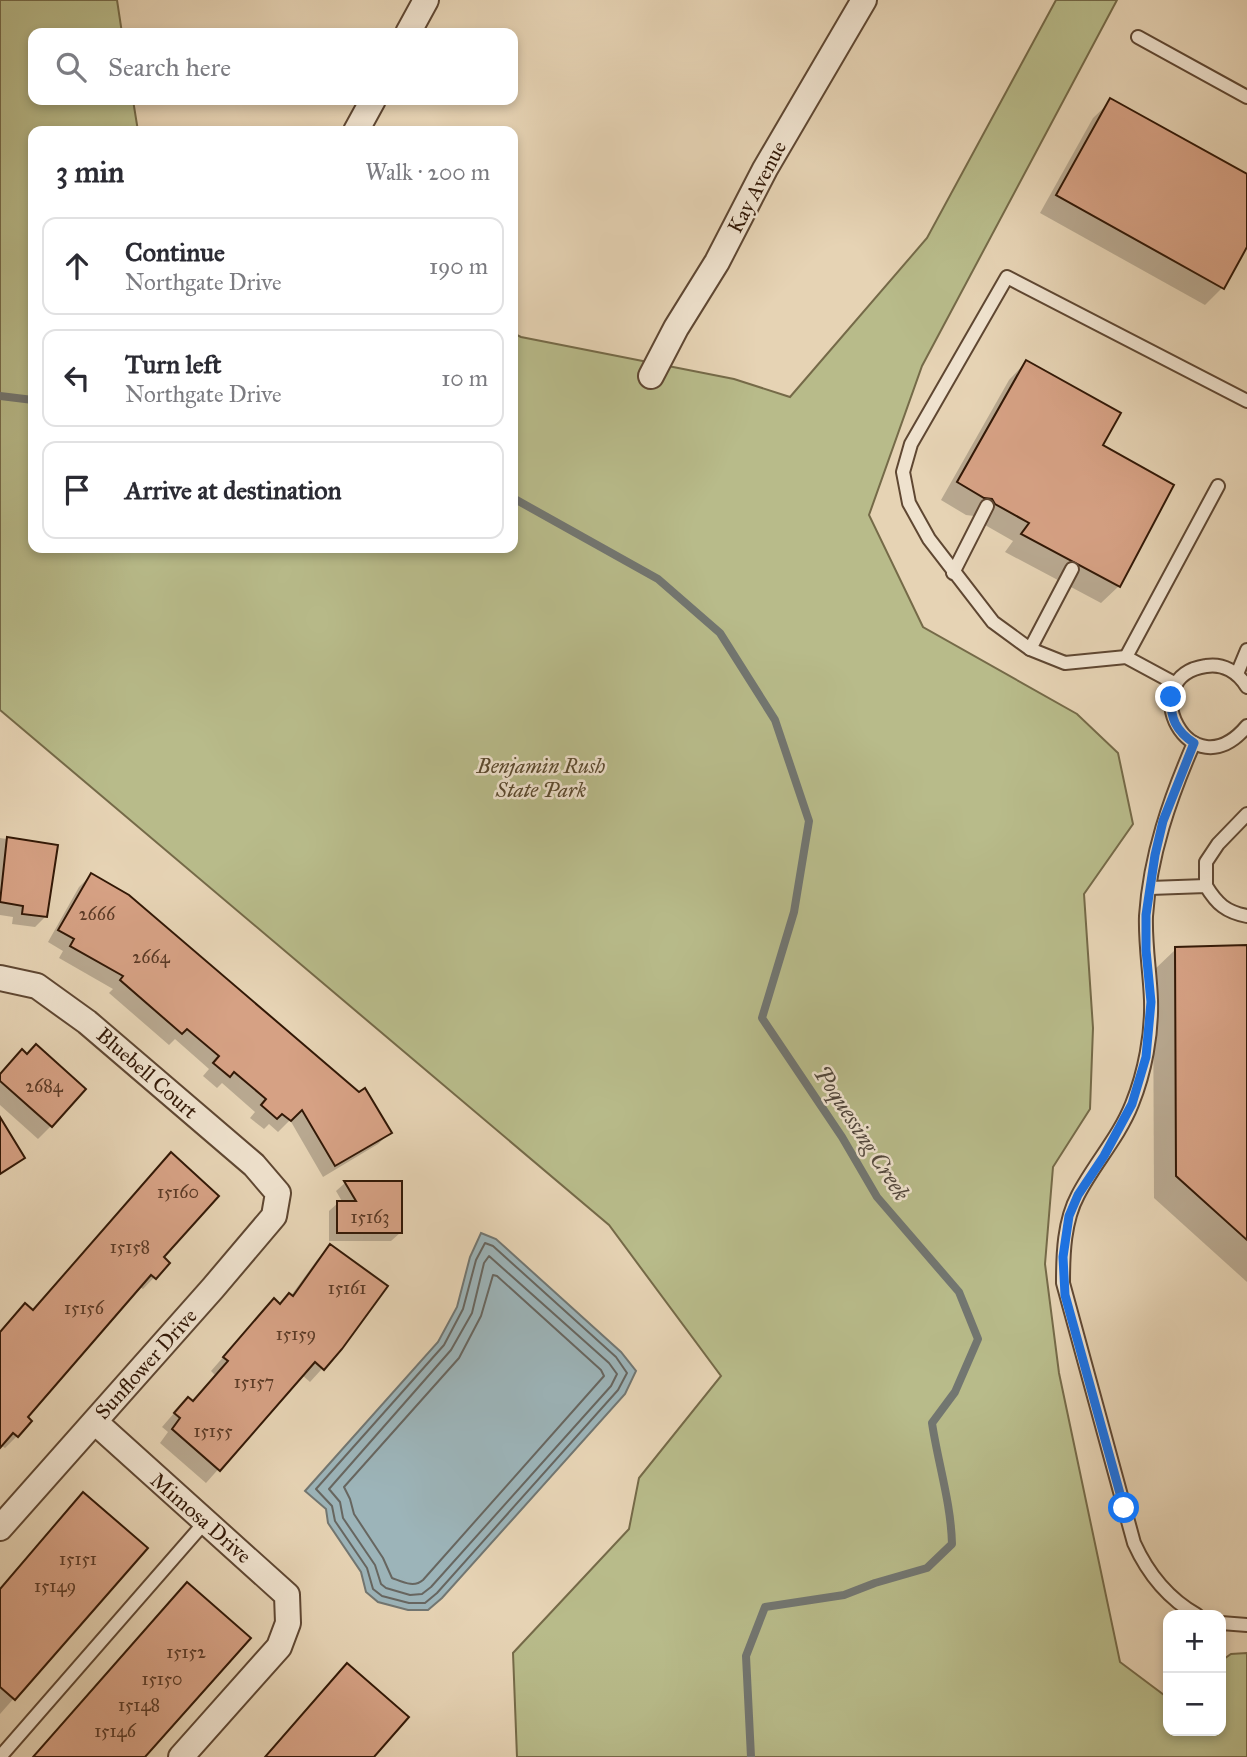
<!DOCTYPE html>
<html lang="en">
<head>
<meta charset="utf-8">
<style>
  :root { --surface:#fff; --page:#f2f2f3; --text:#2b2b33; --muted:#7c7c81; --line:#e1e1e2 }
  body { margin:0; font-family:"IM FELL Great Primer",serif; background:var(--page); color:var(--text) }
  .controls { position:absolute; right:21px; bottom:21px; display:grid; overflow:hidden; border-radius:14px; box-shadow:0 4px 10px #0003 }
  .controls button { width:63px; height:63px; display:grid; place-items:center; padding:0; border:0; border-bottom:2px solid var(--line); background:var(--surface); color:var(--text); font:35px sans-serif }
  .stop { position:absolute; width:21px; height:21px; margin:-16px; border:5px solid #1a73e8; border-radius:50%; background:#fff }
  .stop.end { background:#1a73e8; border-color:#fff; box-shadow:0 2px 7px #0008 }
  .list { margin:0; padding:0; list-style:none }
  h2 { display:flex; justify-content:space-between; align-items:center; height:91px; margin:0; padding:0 28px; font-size:30px }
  h2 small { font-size:23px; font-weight:400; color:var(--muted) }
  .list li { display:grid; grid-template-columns:46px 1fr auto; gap:21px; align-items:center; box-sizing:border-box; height:98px; margin:0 14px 14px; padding:0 14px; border:2px solid var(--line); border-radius:14px }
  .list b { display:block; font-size:26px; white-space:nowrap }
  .list p { margin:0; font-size:23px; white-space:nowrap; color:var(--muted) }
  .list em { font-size:23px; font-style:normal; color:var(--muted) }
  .icon { flex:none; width:38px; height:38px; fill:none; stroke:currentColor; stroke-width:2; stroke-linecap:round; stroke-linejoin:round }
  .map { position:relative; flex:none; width:1247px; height:1757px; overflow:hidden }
  .search { position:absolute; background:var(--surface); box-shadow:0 4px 10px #0003; left:28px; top:28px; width:490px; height:77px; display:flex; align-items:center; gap:18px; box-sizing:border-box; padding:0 24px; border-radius:14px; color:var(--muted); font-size:26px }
  .panel { position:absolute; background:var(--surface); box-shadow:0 4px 10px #0003; left:28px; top:126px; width:490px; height:427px; border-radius:14px }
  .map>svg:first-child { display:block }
  .green { fill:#b8bb8a; stroke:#756a48; stroke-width:2 }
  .water { fill:#9cb4b9; stroke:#727671; stroke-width:2 }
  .shadow { fill:#0003 }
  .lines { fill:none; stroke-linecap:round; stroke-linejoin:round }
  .shore { stroke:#676660; stroke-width:2 }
  .stream { stroke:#727671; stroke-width:8 }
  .building { fill:#d6a184; stroke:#321806; stroke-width:2 }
  .lane-casing { stroke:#5f4732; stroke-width:16 }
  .street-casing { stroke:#5f4732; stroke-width:28 }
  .lane { stroke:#efe2ce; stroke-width:12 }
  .street { stroke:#efe2ce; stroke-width:24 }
  .route { stroke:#1a73e8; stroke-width:9 }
  .labels { text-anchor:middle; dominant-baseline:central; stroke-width:5; stroke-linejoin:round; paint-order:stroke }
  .number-label { font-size:18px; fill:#5b3a26 }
  .street-label { font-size:21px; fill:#321806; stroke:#efe2ce }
  .park-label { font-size:21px; font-style:italic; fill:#5a492e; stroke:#efe2ce }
  .water-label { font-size:23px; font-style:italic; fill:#52473c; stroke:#efe2ce }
</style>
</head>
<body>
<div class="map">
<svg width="1247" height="1757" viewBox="0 0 1247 1757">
  <rect width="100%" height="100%" fill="#e6d3b4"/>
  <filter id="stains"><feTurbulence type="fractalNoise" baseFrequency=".00286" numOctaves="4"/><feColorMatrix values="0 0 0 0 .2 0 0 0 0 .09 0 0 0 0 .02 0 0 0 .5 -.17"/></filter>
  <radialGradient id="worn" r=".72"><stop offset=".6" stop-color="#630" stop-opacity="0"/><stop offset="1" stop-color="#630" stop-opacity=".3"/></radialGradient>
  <polygon class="green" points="0,0 117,0 122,33 33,33 33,100 133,100 138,131 33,131 33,548 513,548 513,333 521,337 734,379 790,397 927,238 1056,0 1117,0 922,366 869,515 923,627 1077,714 1118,753 1133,824 1084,894 1093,1028 1090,1109 1053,1167 1045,1264 1059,1373 1120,1662 1168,1698 1168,1731 1221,1731 1221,1661 1231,1654 1247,1653 1247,1757 517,1757 513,1653 629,1529 639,1478 721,1376 609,1225 0,710"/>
  <polygon class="water" points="481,1233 496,1239 621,1352 636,1371 625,1394 442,1598 428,1610 408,1610 378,1602 366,1592 361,1572 328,1523 326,1509 305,1491 438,1342 457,1307 470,1257"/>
  <g class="shadow">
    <polygon points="1111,101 1247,176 1247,244 1223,287 1205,305 1040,213 1093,118"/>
    <polygon points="1026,362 1100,446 1119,586 1101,603 1005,552 1013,541 978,521 974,516 966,515 941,500 1009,380"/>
    <polygon points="0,838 56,846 46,916 35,927 12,924 13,917 0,915"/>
    <polygon points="91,875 390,1133 378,1144 323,1177 290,1120 278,1132 269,1124 264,1129 250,1118 255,1112 222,1083 217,1088 203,1076 209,1069 175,1039 169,1045 109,993 113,989 59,958 63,951 48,942 79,887"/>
    <polygon points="1247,947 1247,1282 1154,1198 1153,971 1176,949"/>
    <polygon points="0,1075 51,1126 38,1139 0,1105"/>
    <polygon points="345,1183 400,1183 400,1233 391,1241 329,1241 329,1211 338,1203 343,1203 336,1191"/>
    <polygon points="330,1246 341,1348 310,1382 302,1375 206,1483 160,1443 168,1432 162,1427 175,1412 192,1403 216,1376 211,1371 261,1314 280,1305 290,1297 317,1260"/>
    <polygon points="162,1258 168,1263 143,1289 138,1286 25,1418 30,1421 17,1436 5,1448 0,1445 0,1333 32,1312"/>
    <polygon points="146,1548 0,1714 0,1590"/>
  </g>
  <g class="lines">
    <g class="shore">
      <polygon points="485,1243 493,1246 616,1357 627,1373 618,1390 437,1593 425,1603 409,1603 382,1596 373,1589 367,1568 335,1521 332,1506 316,1489 444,1345 463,1309 476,1260"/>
      <polygon points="489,1256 609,1363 617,1374 611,1386 431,1587 422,1594 410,1595 386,1588 381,1584 375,1565 343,1518 340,1502 329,1489 451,1350 472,1313 484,1263"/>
      <path d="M493 1275 497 1276 601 1370 604 1376 423 1580C414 1588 403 1582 392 1578L383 1558 354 1514 350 1499 344 1487 459 1358 481 1316Z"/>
    </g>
    <g class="stream">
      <polyline points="0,396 33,400"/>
      <path d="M513 498 658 579 720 633 775 720 809 821 794 912 762 1018 842 1137 877 1197 959 1292 978 1339 955 1392 932 1423C938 1463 951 1503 952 1544L927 1568 875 1583 844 1595 765 1607 746 1656 751 1757"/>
    </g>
  </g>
  <g class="building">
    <polygon points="1110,98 1247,174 1247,247 1224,289 1056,195"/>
    <polygon points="1026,360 1121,413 1103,445 1174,485 1120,587 1021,534 1029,523 995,504 992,499 984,498 957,482"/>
    <polygon points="7,837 58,845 47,917 22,914 23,906 0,902"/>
    <polygon points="91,873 129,895 359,1092 365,1088 392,1133 335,1166 302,1110 291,1121 282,1114 277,1119 261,1105 266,1099 234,1072 230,1077 213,1063 219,1056 187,1029 182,1034 120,980 123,976 70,946 74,939 58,930"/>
    <polygon points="1247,945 1247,1240 1176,1176 1175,947"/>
    <polygon points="36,1044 86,1089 52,1127 0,1081 0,1074 22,1049 27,1054"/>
    <polygon points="0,1117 25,1158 0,1174"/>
    <polygon points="171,1152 219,1196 164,1257 170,1263 156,1279 151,1275 28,1417 32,1421 18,1437 13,1433 0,1448 0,1332 25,1303 33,1310"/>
    <polygon points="344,1181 402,1181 402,1233 337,1233 337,1201 356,1201"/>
    <polygon points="330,1244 388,1286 342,1349 324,1370 315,1362 220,1471 172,1429 180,1418 174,1413 188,1397 193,1401 228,1361 223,1357 274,1298 280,1304 289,1293 293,1296"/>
    <polygon points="83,1492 148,1548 15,1700 0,1687 0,1589"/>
    <polygon points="187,1582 251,1638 145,1757 33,1757"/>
    <polygon points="347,1663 409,1717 374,1757 265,1757"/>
  </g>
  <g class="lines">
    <g class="lane-casing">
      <g id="lane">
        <polyline points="1138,37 1247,97"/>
        <polyline points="953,573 987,506"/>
        <polyline points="1030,649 1072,569"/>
        <polyline points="1126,657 1218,486"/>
        <polyline points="1237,674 1247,650"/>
        <polyline points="1176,684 1126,657 1065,663 1030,649 993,622 929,539 909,503 903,472 911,444 1007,277 1247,401"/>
        <path d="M1247 687C1238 672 1223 663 1206 666 1132 677 1190 794 1247 726"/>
        <path d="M1194 743C1170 798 1150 855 1146 916 1145 944 1150 972 1151 1000 1152 1034 1145 1072 1132 1104 1119 1137 1094 1164 1078 1195 1064 1221 1063 1254 1063 1283L1134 1543C1148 1574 1167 1598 1197 1615"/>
        <polyline points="1206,886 1206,862 1218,844 1247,814"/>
        <path d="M1150 888 1206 886C1217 904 1226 912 1247 916"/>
        <polyline points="1221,1623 1247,1625"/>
        <polyline points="0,1757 205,1522"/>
      </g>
    </g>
    <g class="street-casing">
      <g id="street">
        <polyline points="408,33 426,0"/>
        <polyline points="356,131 373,100"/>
        <polyline points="651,376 676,328 717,262 765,169 864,0"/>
        <polyline points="0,978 37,986 87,1022 254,1165 278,1193 274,1216 213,1288 0,1528"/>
        <polyline points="95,1422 287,1595 288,1623 279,1647 181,1757"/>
      </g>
    </g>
    <use href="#lane" class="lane"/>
    <use href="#street" class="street"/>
  </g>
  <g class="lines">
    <path class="route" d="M1124 1508 1065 1295 1063 1257 1069 1216 1078 1195 1104 1156 1132 1104 1146 1057 1151 1002 1146 950V915L1155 855 1163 821 1194 743C1176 731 1170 718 1171 697"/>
  </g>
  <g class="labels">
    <g class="number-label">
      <text x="97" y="914">2666</text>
      <text x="151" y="957">2664</text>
      <text x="44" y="1086">2684</text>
      <text x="178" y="1192">15160</text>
      <text x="370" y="1217">15163</text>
      <text x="130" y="1247">15158</text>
      <text x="347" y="1288">15161</text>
      <text x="84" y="1308">15156</text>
      <text x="296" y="1334">15159</text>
      <text x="254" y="1382">15157</text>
      <text x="213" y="1431">15155</text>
      <text x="78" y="1559">15151</text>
      <text x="55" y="1586">15149</text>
      <text x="186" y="1652">15152</text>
      <text x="162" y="1679">15150</text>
      <text x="139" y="1705">15148</text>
      <text x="115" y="1731">15146</text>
    </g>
    <g class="street-label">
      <text transform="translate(757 187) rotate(-62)">Kay Avenue</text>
      <text transform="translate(147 1073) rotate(41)">Bluebell Court</text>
      <text transform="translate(146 1364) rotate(-48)">Sunflower Drive</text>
      <text transform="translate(201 1518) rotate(41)">Mimosa Drive</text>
    </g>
    <g class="park-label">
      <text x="541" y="766">Benjamin Rush<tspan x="541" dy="24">State Park</tspan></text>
    </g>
    <g class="water-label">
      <text transform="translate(862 1133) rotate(57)">Poquessing Creek</text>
    </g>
  </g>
  <rect width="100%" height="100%" filter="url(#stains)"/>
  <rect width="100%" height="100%" fill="url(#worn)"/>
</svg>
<div class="controls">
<button>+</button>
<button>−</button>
</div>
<div class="stop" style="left:1124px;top:1508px"></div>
<div class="stop end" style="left:1171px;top:697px"></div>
<div class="search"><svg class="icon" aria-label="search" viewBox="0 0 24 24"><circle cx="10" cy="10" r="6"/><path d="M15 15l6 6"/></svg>Search here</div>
<section class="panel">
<h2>3 min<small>Walk · 200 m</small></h2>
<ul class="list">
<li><svg class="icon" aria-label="ahead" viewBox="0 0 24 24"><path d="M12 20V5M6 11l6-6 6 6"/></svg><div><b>Continue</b><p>Northgate Drive</p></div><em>190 m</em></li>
<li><svg class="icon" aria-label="left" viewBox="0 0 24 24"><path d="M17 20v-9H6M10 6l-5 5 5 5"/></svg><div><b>Turn left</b><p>Northgate Drive</p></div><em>10 m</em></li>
<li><svg class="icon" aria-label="arrive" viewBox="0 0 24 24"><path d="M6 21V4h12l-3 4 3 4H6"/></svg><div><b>Arrive at destination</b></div></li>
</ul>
</section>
</div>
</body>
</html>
